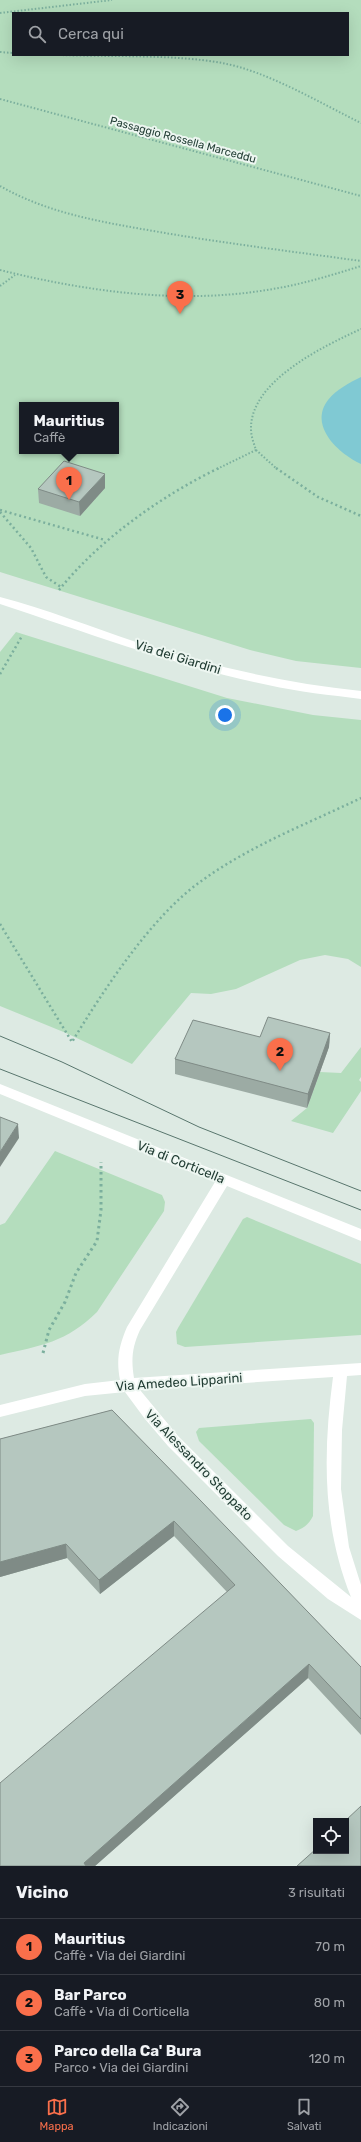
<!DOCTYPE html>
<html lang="it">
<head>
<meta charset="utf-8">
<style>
  :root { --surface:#171b24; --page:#242831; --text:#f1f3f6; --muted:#9ea1a6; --line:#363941; --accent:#fa6f4b }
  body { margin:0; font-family:Rubik,sans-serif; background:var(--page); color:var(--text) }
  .controls { position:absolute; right:12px; bottom:12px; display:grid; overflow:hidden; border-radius:0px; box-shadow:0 4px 16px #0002 }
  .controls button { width:36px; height:36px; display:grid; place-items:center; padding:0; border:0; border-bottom:1px solid var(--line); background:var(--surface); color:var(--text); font:20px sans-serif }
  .you { position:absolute; left:225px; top:715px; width:14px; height:14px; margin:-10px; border:3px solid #fff; border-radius:50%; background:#1a73e8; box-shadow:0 0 0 6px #1a73e833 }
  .badge { display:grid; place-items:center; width:26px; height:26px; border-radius:50%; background:var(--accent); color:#111; font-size:13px; font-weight:700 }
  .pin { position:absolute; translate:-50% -33px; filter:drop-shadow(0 1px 2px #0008) }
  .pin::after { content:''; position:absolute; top:21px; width:14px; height:12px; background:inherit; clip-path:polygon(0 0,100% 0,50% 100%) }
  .popup { position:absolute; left:19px; top:402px; width:100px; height:52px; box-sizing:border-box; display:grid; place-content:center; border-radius:0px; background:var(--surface); filter:drop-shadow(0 1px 3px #0005); font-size:13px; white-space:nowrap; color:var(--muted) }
  .popup b { font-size:15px; color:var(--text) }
  .popup::after { content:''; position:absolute; left:50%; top:100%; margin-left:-8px; border:8px solid transparent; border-top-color:var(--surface) }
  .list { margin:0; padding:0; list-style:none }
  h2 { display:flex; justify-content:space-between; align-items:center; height:52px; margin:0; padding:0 16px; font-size:17px }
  h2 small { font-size:13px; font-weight:400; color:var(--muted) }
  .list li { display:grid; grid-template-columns:26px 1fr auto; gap:12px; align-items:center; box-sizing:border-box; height:56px; padding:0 16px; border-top:1px solid var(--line) }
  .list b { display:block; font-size:15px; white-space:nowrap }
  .list p { margin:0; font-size:13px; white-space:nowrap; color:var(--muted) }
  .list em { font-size:13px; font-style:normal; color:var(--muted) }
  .icon { flex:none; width:22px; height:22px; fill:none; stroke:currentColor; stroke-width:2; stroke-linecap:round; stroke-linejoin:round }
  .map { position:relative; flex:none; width:361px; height:1866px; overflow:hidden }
  .search { position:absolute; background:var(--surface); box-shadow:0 4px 16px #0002; left:12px; right:12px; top:12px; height:44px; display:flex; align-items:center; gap:10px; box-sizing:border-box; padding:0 14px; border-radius:0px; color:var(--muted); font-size:15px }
  .sheet { height:220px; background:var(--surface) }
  nav { display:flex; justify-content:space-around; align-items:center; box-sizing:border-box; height:56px; border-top:1px solid var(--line); background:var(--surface); font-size:11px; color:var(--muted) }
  nav a { display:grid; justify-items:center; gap:2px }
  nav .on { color:var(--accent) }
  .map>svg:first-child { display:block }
  .green { fill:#b4ddbd; fill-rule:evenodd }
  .water { fill:#80c9d3 }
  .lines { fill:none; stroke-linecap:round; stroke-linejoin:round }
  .path-far2 { stroke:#7baf9d; stroke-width:2; stroke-dasharray:1.5 2; stroke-linecap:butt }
  .path-far1 { stroke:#7baf9d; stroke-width:2.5; stroke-dasharray:2 3; stroke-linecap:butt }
  .path { stroke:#7baf9d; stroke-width:3; stroke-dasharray:2.5 3.5; stroke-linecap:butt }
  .minor { fill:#fff; fill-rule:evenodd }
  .tram { stroke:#58766d; stroke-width:1 }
  .wall { fill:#9caba4 }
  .shaded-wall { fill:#7f8b86 }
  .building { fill:#b5c7bf; stroke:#7f8b86 }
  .labels { text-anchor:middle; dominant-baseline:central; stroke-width:4; stroke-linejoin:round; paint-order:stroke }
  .far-street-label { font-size:11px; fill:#1e3a31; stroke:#edf6f1 }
  .street-label { font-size:13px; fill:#1e3a31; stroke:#edf6f1 }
</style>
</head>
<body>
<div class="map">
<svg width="361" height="1866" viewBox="0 0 361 1866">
  <rect width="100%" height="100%" fill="#ddeae3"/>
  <g class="green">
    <path d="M0 0H361V668L296 661 250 650 0 572ZM13 13H348V55H13ZM22 405H116V451H22Z"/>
    <polygon points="16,632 227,698 313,715 361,720 361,967 348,959 325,955 300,960 236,989 211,994 191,993 132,1064 66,1033 0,1006 0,652"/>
    <polygon points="361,1047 361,1077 359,1080 361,1082 361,1091 333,1133 291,1121 307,1108 320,1072 341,1073"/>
    <path d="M55 1151 162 1195 165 1202 164 1211 97 1312C67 1342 40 1346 0 1355V1225L5 1223Z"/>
    <polygon points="247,1217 361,1264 361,1335 185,1347 177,1344 176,1332 178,1328 243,1219"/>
    <path d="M311 1419 314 1423 313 1516C309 1524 304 1528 296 1531L284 1525 199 1441 196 1432 199 1428Z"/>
  </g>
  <path class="water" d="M361 377V464C339 454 308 426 328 400 337 389 349 383 361 377Z"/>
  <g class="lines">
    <g class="path-far2">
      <polyline points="0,13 112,0"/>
      <polyline points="0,52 13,53"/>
      <path d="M59 55C111 57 172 54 222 63 267 71 320 103 361 123"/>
      <polyline points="0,99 361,196"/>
      <path d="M0 186C51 215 108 223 165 233 230 244 296 252 361 261"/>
      <path d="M0 270C89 292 182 305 273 289 303 284 332 275 361 266"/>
      <polyline points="0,286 15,275"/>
      <polyline points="256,450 277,469"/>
      <path d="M217 469 256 450C254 444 251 436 251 429 250 381 324 346 361 329"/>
    </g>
    <g class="path-far1">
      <polyline points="276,468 318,497 361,516"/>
      <polyline points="0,510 105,540"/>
      <polyline points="0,512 31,548 46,577 61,587"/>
      <path d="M59 590C99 540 161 496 219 468"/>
      <polyline points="0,674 22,636"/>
      <path d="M0 924 72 1042C103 991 151 917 200 882 249 846 307 824 361 798"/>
    </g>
    <polyline class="path" points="43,1353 49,1330 65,1302 76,1273 97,1241 101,1210 101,1162"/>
    <g class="minor">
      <path d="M0 597C46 609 91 627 136 642 210 666 284 683 361 691V699C330 695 299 692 268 685 176 666 88 633 0 604Z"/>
      <path d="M0 1084 361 1229V1241L227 1186 140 1330C132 1347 131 1360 134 1378L361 1363V1375L347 1376 342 1430 341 1489 349 1547 361 1585V1620L328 1599 278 1556 168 1446 145 1419 125 1392 85 1396 0 1417V1405L85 1384 120 1380C116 1359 119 1346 127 1327L215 1182 0 1094ZM333 1377C323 1453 322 1525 351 1597L288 1546 178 1436 140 1390Z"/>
    </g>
    <g class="tram">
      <polyline points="0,1036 62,1062 199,1127 361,1191"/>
      <polyline points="0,1069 361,1210"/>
    </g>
  </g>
  <g class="wall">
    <polygon points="105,488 80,516 39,503 38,489"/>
    <polygon points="330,1033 329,1047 307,1108 175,1074 175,1059 260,1037"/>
    <polygon points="112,1410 361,1667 361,1735 308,1678 95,1866 0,1866 227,1592 174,1536 100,1594 67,1558 0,1577 0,1439"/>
  </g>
  <g class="shaded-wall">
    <polygon points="105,474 105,488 80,516 79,502"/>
    <polygon points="330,1033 329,1047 307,1108 308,1094"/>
    <polygon points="18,1124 19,1138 0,1167 0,1152"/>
    <polygon points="174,1521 174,1536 100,1594 99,1580"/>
    <polygon points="66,1544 67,1558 0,1577 0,1562"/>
    <polygon points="309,1664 308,1678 95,1866 84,1866 84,1863"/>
  </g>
  <g class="building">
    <polygon points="64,461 105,474 79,502 38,489"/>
    <polygon points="268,1017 330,1033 308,1094 175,1059 193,1020 260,1037"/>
    <polygon points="0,1117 18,1124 0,1152"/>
    <polygon points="112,1410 201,1501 361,1667 361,1719 309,1664 84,1863 86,1866 0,1866 0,1783 235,1585 174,1521 99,1580 66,1544 0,1562 0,1439"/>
    <polygon points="361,1806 361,1866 297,1866 316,1849 316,1851 346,1851 346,1821 345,1821"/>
  </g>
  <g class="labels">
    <g class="far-street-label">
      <text transform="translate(183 140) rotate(15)">Passaggio Rossella Marceddu</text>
    </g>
    <g class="street-label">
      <text transform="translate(178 657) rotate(17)">Via dei Giardini</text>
      <text transform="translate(181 1162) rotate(22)">Via di Corticella</text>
      <text transform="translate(179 1382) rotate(-4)">Via Amedeo Lipparini</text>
      <text transform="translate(199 1465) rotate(46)">Via Alessandro Stoppato</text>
    </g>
  </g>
</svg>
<div class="controls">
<button><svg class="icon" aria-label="locate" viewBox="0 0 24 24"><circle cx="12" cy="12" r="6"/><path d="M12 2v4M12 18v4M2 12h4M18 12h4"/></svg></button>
</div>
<div class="you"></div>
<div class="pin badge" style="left:69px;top:500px">1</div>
<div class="popup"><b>Mauritius</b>Caffè</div>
<div class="pin badge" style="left:280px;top:1071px">2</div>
<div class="pin badge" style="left:180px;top:314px">3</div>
<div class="search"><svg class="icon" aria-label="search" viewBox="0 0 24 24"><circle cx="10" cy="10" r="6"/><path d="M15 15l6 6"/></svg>Cerca qui</div>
</div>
<section class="sheet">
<h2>Vicino<small>3 risultati</small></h2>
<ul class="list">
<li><span class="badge">1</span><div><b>Mauritius</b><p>Caffè · Via dei Giardini</p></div><em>70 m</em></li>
<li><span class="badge">2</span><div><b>Bar Parco</b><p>Caffè · Via di Corticella</p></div><em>80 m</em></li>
<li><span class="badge">3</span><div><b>Parco della Ca' Bura</b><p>Parco · Via dei Giardini</p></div><em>120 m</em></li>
</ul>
</section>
<nav>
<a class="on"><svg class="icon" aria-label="map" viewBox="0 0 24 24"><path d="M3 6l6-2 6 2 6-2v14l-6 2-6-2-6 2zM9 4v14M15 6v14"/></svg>Mappa</a>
<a><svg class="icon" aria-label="directions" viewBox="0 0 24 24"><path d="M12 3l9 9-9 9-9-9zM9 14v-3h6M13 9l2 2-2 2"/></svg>Indicazioni</a>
<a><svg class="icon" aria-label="saved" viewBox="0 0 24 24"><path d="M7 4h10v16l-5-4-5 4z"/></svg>Salvati</a>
</nav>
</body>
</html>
